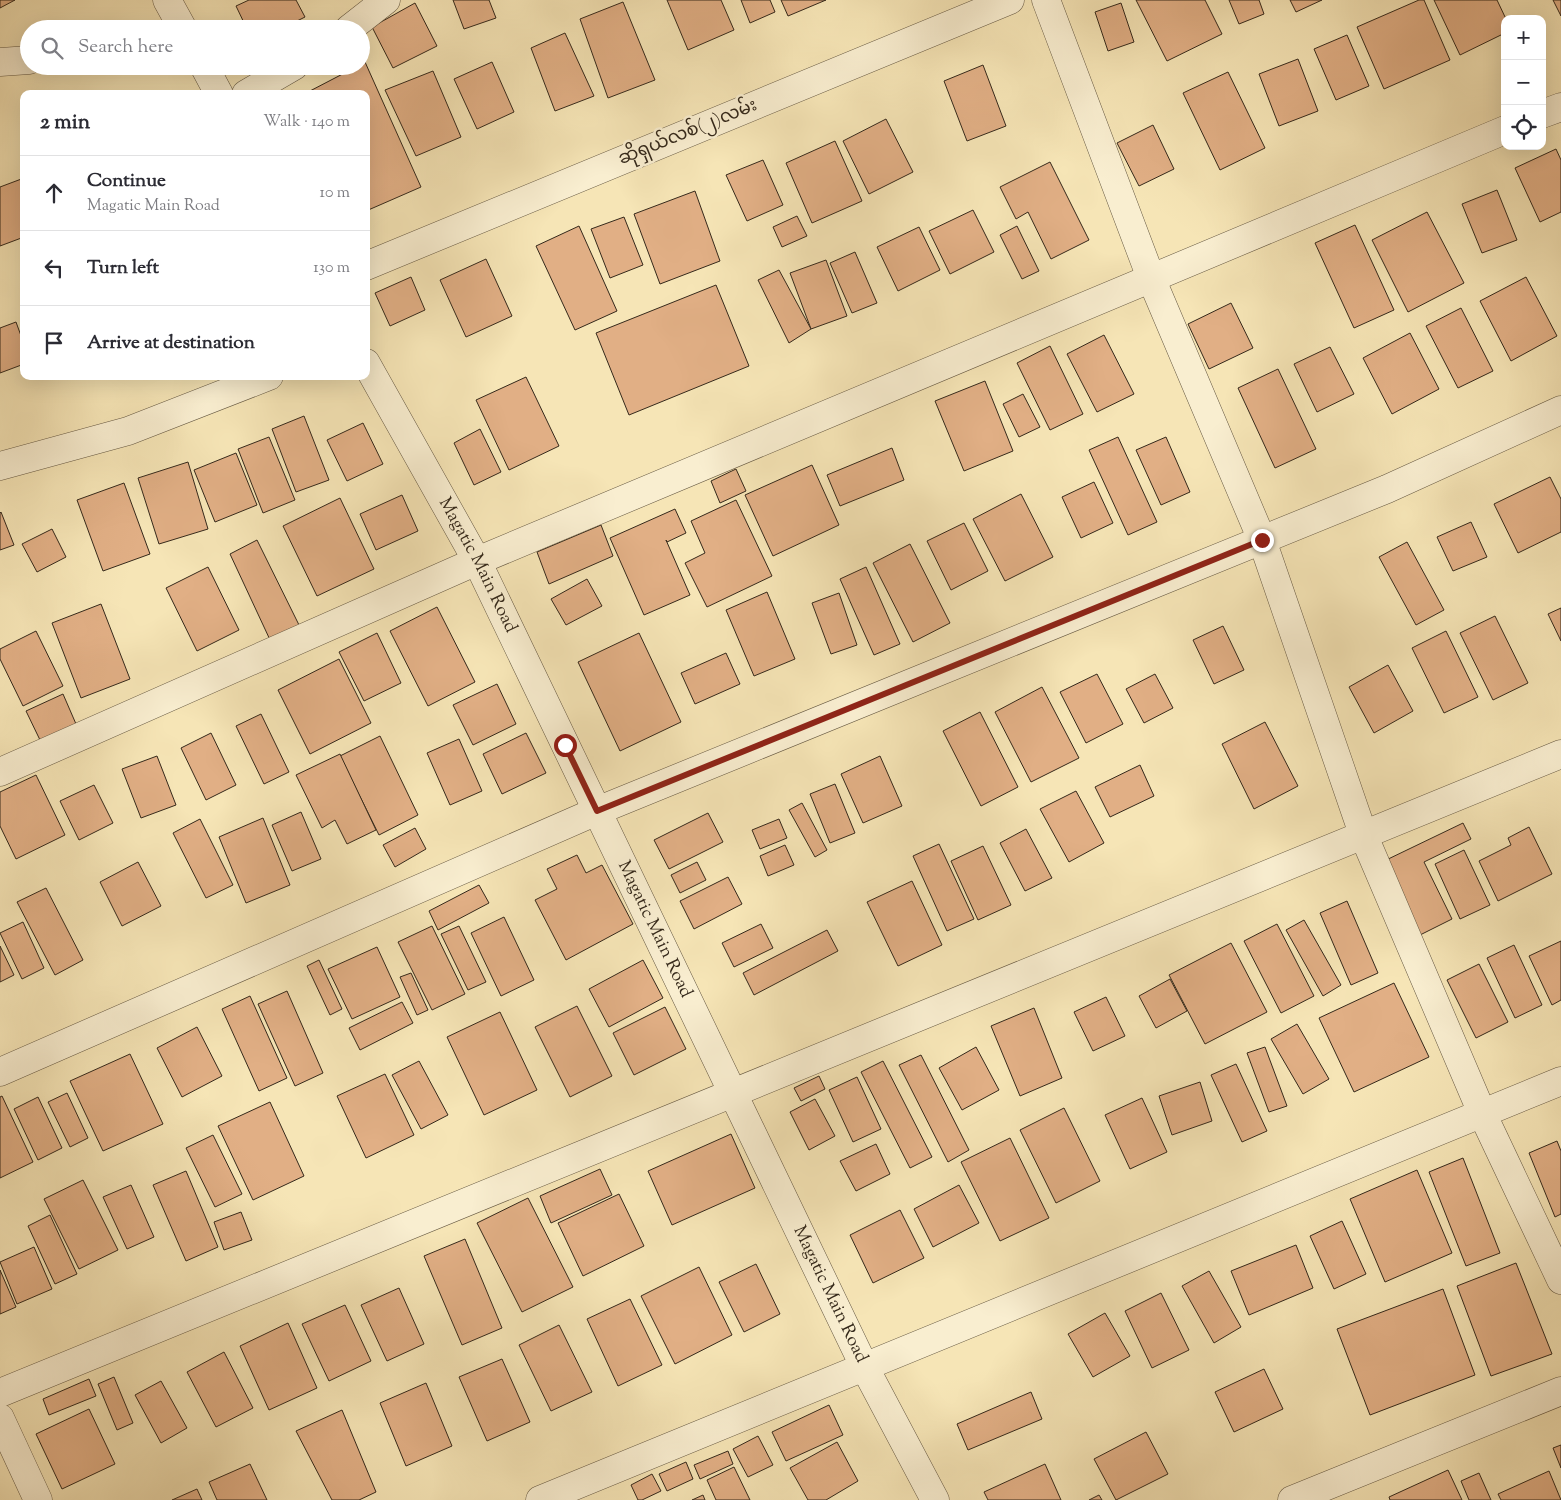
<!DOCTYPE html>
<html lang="en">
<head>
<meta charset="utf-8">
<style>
  :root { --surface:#fff; --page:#f7f7f7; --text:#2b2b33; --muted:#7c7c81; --line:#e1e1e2 }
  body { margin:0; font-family:"Sorts Mill Goudy","Noto Sans Myanmar",serif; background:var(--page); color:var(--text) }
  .controls { position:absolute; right:15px; top:15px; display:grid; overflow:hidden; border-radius:10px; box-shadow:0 5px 20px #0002 }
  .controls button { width:45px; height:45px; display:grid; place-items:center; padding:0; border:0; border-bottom:1px solid var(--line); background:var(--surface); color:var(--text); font:25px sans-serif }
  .stop { position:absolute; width:15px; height:15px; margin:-11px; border:4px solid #8f2418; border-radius:50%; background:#fff }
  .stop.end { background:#8f2418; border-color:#fff; box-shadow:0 1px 5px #0008 }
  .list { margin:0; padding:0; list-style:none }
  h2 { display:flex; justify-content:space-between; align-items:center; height:65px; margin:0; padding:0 20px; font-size:21px }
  h2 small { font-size:16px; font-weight:400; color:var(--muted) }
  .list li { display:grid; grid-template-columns:32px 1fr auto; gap:15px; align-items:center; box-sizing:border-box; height:75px; padding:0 20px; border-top:1px solid var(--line) }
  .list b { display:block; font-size:19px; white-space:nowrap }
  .list p { margin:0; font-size:16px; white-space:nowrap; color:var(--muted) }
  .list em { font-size:16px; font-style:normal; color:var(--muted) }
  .icon { flex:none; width:28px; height:28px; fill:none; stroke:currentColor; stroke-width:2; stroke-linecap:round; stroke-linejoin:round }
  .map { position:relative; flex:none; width:1561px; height:1500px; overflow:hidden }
  .search { position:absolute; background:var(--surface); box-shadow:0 5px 20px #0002; left:20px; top:20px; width:350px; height:55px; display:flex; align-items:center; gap:12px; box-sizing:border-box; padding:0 18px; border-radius:28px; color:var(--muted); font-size:19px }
  .panel { position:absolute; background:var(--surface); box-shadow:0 5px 20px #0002; left:20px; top:90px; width:350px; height:290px; border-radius:10px }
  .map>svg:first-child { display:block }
  .building { fill:#e1af85; stroke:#35291b }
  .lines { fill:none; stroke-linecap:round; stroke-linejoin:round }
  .minor-casing { stroke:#655842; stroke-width:29 }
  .minor { stroke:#f9eed0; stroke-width:28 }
  .route { stroke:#8f2418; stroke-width:6 }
  .labels { text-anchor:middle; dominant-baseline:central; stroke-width:5; stroke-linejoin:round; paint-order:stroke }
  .street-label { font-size:18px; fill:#35291b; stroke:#f9eed0 }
</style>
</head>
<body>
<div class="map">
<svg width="1561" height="1500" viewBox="0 0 1561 1500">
  <rect width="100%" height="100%" fill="#f6e5b6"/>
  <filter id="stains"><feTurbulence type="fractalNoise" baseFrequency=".004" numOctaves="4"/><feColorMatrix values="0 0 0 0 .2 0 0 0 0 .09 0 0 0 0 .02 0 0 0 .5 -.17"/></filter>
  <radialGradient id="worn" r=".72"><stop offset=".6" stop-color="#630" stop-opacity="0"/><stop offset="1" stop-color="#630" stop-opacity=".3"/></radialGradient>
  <g class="building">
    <polygon points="0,0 15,0 0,8"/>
    <polygon points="249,0 296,0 305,17 281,29 247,29 236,6"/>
    <polygon points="453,0 489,0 496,18 464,29"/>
    <polygon points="667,0 721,0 734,30 688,50"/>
    <polygon points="741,0 770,0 775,12 750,23"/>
    <polygon points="781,0 826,0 788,16"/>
    <polygon points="1136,0 1205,0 1222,34 1167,61"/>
    <polygon points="1229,0 1259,0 1264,14 1239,24"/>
    <polygon points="1290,0 1322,0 1296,12"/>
    <polygon points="1419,0 1424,0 1450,60 1384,89 1357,27"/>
    <polygon points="1434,0 1497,0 1506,19 1505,33 1460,55"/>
    <polygon points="1553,0 1561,0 1561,16"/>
    <polygon points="623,2 655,80 608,98 580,19"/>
    <polygon points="415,3 437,46 393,68 372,27"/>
    <polygon points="1121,3 1134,42 1108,51 1095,12"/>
    <polygon points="565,33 594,96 555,111 531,48"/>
    <polygon points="1347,35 1369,86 1336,100 1314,49"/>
    <polygon points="1298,59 1318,111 1279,126 1259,74"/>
    <polygon points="365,62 421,187 366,211 366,94 308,94 308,92 358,66 361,66 361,64"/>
    <polygon points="492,62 514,112 477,129 454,79"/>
    <polygon points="983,65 1006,126 967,141 944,81"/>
    <polygon points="433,71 461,137 416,156 385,90"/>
    <polygon points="1228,72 1265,148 1220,170 1183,93"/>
    <polygon points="886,119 913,172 869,194 843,141"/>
    <polygon points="1153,125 1174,169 1139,186 1117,143"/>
    <polygon points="835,141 862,201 812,223 786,163"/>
    <polygon points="1556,149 1561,160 1561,212 1540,222 1515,168"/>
    <polygon points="763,160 783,205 747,221 726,175"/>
    <polygon points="1050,162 1089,240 1051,259 1028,212 1016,219 1000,187"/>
    <polygon points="24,178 24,237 0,246 0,187"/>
    <polygon points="1497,190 1517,240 1482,253 1462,204"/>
    <polygon points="695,191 720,261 660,284 634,214"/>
    <polygon points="973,210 994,252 950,274 929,231"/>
    <polygon points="1427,212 1464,283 1408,312 1372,240"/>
    <polygon points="797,216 807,236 782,247 773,227"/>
    <polygon points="624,217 643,265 610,278 591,229"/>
    <polygon points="1355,225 1394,310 1354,328 1315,243"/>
    <polygon points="579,226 617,311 575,330 536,246"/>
    <polygon points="1017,226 1039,271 1022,279 1000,235"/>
    <polygon points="919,227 940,270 898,291 877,247"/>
    <polygon points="855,252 877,303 852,313 830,263"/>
    <polygon points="486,259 512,316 466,337 440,280"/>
    <polygon points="826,260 847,316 811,329 790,273"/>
    <polygon points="779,270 811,329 789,343 758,280"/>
    <polygon points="411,277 425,310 390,326 375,293"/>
    <polygon points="1526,277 1557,336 1511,361 1480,301"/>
    <polygon points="716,285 749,366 629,415 596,333"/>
    <polygon points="1231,303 1253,348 1209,369 1188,324"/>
    <polygon points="1461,308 1493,371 1458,388 1426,326"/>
    <polygon points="16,322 24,344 24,364 0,373 0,328"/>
    <polygon points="1410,333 1439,389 1392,414 1363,358"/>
    <polygon points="1104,335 1134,394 1097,412 1067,354"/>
    <polygon points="1050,346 1083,414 1050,430 1017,363"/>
    <polygon points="1330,347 1354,394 1317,412 1294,364"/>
    <polygon points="1278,369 1316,449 1275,468 1238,388"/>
    <polygon points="526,377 559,446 509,470 476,400"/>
    <polygon points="985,381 1013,451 964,471 935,401"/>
    <polygon points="1023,394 1040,427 1019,437 1003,404"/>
    <polygon points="304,416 329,480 296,492 272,429"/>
    <polygon points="363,423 383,464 347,481 327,440"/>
    <polygon points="480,429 501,472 474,485 454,443"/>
    <polygon points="269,437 295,500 263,513 238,449"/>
    <polygon points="1118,437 1157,522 1128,535 1089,450"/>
    <polygon points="1166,437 1190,492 1161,505 1136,450"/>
    <polygon points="892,448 904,480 840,506 827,475"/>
    <polygon points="236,453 257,505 215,522 194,470"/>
    <polygon points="188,462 208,529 159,544 138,478"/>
    <polygon points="812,465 839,525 773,556 745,495"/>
    <polygon points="736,469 746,491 720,503 711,481"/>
    <polygon points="1550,477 1561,499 1561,532 1518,553 1494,504"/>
    <polygon points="1094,482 1113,523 1081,538 1062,497"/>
    <polygon points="124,483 150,554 103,571 77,500"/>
    <polygon points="1021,494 1053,557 1005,581 973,519"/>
    <polygon points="402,495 418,531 376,550 360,514"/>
    <polygon points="340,498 374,569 317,596 283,526"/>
    <polygon points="736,500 772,576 707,607 685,563 705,553 691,521"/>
    <polygon points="675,509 686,533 667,542 666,540 690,595 644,615 610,538"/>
    <polygon points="1,512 14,545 0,550 0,513"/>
    <polygon points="1471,522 1487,557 1453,571 1437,537"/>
    <polygon points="964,523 988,571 951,590 927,541"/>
    <polygon points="601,525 613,556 549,584 537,552"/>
    <polygon points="52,529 66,557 37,572 22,544"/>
    <polygon points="257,540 301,629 271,642 230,554"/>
    <polygon points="1407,542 1444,610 1416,625 1379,557"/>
    <polygon points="910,544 950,623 913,642 873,563"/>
    <polygon points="208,567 239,630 197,651 166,588"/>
    <polygon points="866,567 900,644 874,655 840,579"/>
    <polygon points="587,579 602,606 566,625 551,599"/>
    <polygon points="767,592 795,659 754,676 726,610"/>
    <polygon points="839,593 857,645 831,654 812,603"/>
    <polygon points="101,604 130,679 81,698 52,623"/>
    <polygon points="437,607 475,682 428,706 390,631"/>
    <polygon points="1561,608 1561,641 1548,614"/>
    <polygon points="1495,616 1528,683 1493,700 1460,633"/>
    <polygon points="1223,626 1244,670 1214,684 1193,640"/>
    <polygon points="36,631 63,686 23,706 0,659 0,649"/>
    <polygon points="1446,631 1478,697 1444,713 1412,648"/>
    <polygon points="377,633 401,683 364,701 339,652"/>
    <polygon points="639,633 681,722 620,751 578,662"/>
    <polygon points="726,653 740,684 695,704 681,673"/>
    <polygon points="339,659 371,723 310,754 278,690"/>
    <polygon points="1388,665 1413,711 1374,733 1349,687"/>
    <polygon points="1097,674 1123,724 1086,743 1060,692"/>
    <polygon points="1155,674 1173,708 1144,723 1126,689"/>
    <polygon points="497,684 516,724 473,745 453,705"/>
    <polygon points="1042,687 1079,758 1031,782 995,712"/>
    <polygon points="63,694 76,724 40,740 26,711"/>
    <polygon points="980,712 1018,787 981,806 943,731"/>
    <polygon points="261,714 289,772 264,784 236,726"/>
    <polygon points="1265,722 1298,786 1254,809 1222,744"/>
    <polygon points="211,733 236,785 206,800 181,748"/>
    <polygon points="526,733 546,773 502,794 483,754"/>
    <polygon points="380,736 418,815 379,835 340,756"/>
    <polygon points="459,739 482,791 450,805 427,753"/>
    <polygon points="340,754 376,830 347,844 335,820 322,828 296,775"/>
    <polygon points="157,756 176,805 141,818 122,769"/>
    <polygon points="880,756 902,806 863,823 841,774"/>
    <polygon points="1140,765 1154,796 1110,817 1095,787"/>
    <polygon points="36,775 65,835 16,859 0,826 0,792"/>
    <polygon points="835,784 855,833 830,843 810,794"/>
    <polygon points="94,785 113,823 79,840 60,801"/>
    <polygon points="1076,791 1104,843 1069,862 1040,809"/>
    <polygon points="802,803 827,850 815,857 789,810"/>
    <polygon points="301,812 321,859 292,871 272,825"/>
    <polygon points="708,813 723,842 669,869 654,840"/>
    <polygon points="263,818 290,885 246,903 219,837"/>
    <polygon points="200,819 233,885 206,898 173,833"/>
    <polygon points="779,819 787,838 760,849 752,830"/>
    <polygon points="1463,823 1471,839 1424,862 1452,919 1418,936 1382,862"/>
    <polygon points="1529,827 1552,874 1498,901 1479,861 1511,845 1508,838"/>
    <polygon points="415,828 426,849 395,867 383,845"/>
    <polygon points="1026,829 1052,878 1025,891 1000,843"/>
    <polygon points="939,844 974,919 947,931 913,856"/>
    <polygon points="785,845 794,865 768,876 760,856"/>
    <polygon points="983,846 1011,905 978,920 951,861"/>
    <polygon points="1464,850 1490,905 1460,919 1435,864"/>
    <polygon points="577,855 586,873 602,865 633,924 566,960 535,900 557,889 547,869"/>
    <polygon points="138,862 161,906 122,926 100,882"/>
    <polygon points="697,862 706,880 680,893 671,875"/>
    <polygon points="728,877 742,904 694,929 680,901"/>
    <polygon points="912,881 942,945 898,966 867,902"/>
    <polygon points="479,885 489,903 438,930 429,911"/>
    <polygon points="46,888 83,960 55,975 17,902"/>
    <polygon points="1347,901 1378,973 1351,985 1320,913"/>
    <polygon points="504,917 534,980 501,996 471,933"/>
    <polygon points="1304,920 1341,985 1323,996 1286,930"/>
    <polygon points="23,922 44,968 22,979 0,933"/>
    <polygon points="761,924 773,948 734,967 722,943"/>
    <polygon points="1277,924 1314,996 1281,1013 1244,941"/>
    <polygon points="432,926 465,994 432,1010 398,942"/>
    <polygon points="459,926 486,982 468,990 441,934"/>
    <polygon points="827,930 838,951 754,995 743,973"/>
    <polygon points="1561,941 1561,1000 1552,1005 1529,956"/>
    <polygon points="1231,943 1267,1012 1205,1044 1169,975"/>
    <polygon points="1514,945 1542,1005 1515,1018 1487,958"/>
    <polygon points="0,946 14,975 0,982"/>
    <polygon points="377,947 400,997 352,1019 328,969"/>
    <polygon points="319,960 342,1009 330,1015 307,966"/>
    <polygon points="643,960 663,998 609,1027 589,989"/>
    <polygon points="1479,964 1508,1022 1476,1038 1447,980"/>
    <polygon points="411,973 428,1010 417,1015 400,977"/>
    <polygon points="1170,979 1187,1011 1156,1028 1139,996"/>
    <polygon points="1394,983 1429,1057 1354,1092 1319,1018"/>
    <polygon points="287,991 323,1073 295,1086 258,1004"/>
    <polygon points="250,996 287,1078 259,1091 222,1009"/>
    <polygon points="1106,997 1125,1036 1093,1051 1074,1012"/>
    <polygon points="402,1002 413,1023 360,1050 349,1028"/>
    <polygon points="577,1006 612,1076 570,1097 535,1027"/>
    <polygon points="665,1007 686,1049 634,1075 613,1033"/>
    <polygon points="1034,1008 1062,1078 1020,1096 991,1026"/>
    <polygon points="500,1012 537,1090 484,1115 447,1037"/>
    <polygon points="1297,1024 1329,1079 1303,1094 1271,1039"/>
    <polygon points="197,1027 222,1076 182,1097 157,1048"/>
    <polygon points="976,1047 999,1090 962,1110 939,1068"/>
    <polygon points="1265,1047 1287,1106 1269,1112 1247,1053"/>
    <polygon points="130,1054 163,1124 103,1151 70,1081"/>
    <polygon points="921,1055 969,1150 948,1162 899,1065"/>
    <polygon points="419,1061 448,1115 421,1129 392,1075"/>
    <polygon points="883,1061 932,1157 910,1168 861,1072"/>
    <polygon points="1236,1064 1267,1131 1242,1142 1211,1075"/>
    <polygon points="385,1074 414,1135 366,1158 337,1096"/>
    <polygon points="819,1076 825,1089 801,1101 794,1088"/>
    <polygon points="857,1077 881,1129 853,1142 829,1090"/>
    <polygon points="1200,1082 1212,1121 1172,1135 1159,1096"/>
    <polygon points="67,1093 88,1138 70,1147 48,1102"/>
    <polygon points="2,1096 33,1162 0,1178 0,1097"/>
    <polygon points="38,1097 62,1148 38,1160 14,1109"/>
    <polygon points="1142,1098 1167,1152 1130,1169 1105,1115"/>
    <polygon points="815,1099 835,1136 809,1150 790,1112"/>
    <polygon points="270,1102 304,1176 253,1200 218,1126"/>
    <polygon points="1064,1108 1100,1181 1056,1203 1020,1130"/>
    <polygon points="731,1134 755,1188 672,1225 648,1171"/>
    <polygon points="213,1135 242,1194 215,1207 186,1148"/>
    <polygon points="1010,1138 1049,1218 1000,1241 961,1162"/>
    <polygon points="1557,1141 1561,1151 1561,1214 1555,1217 1529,1153"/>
    <polygon points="876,1144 890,1174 856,1191 840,1161"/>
    <polygon points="1463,1158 1500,1253 1466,1266 1429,1172"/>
    <polygon points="600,1169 612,1195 551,1223 540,1196"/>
    <polygon points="1417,1170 1452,1253 1385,1282 1350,1199"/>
    <polygon points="186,1171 218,1247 186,1261 153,1185"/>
    <polygon points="83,1180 118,1250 79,1269 44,1199"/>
    <polygon points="131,1185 154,1237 127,1249 103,1197"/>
    <polygon points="959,1185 979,1223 933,1247 914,1209"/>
    <polygon points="619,1194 644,1246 583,1276 558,1223"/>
    <polygon points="528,1198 573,1287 522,1312 477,1223"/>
    <polygon points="900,1210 924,1258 873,1283 850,1235"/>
    <polygon points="241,1212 252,1240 224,1250 214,1222"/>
    <polygon points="50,1215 77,1274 55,1284 28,1226"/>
    <polygon points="1342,1221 1366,1274 1334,1289 1310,1236"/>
    <polygon points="465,1239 502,1328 462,1345 424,1256"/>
    <polygon points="1296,1245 1313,1288 1249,1315 1231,1271"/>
    <polygon points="34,1247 52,1289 17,1304 0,1262"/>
    <polygon points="1516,1263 1552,1354 1491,1376 1457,1286"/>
    <polygon points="756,1264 780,1314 744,1332 719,1282"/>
    <polygon points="699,1267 732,1335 675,1364 641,1296"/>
    <polygon points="0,1270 16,1307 0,1314"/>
    <polygon points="1209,1271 1241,1327 1214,1343 1182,1286"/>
    <polygon points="399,1288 424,1344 387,1361 361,1305"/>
    <polygon points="1443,1289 1475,1375 1370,1415 1337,1329"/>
    <polygon points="1161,1293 1189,1350 1152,1368 1125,1311"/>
    <polygon points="630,1299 662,1365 618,1386 587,1319"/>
    <polygon points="345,1305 371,1361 329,1381 302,1324"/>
    <polygon points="1105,1313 1130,1356 1093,1377 1068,1334"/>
    <polygon points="288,1323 317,1388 269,1410 240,1346"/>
    <polygon points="559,1325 592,1392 551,1411 519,1345"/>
    <polygon points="224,1352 253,1408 216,1427 187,1372"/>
    <polygon points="502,1359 530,1422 487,1441 459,1377"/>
    <polygon points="1264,1369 1283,1409 1234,1432 1215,1392"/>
    <polygon points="114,1377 133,1423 117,1430 98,1384"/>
    <polygon points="89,1379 96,1396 49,1415 43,1399"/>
    <polygon points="161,1381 187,1428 161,1443 135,1395"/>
    <polygon points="426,1383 452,1446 406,1466 380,1403"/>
    <polygon points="1031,1392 1042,1419 968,1450 957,1424"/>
    <polygon points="829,1405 843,1435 786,1461 772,1432"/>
    <polygon points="89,1409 115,1464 62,1489 36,1434"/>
    <polygon points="342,1410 376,1492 359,1500 332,1500 296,1431"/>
    <polygon points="1146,1432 1168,1474 1116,1500 1094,1459"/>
    <polygon points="758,1436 773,1465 748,1477 733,1449"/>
    <polygon points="837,1442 858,1481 826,1500 808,1500 790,1468"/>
    <polygon points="1561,1445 1561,1468 1553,1448"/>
    <polygon points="728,1451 733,1464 700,1479 694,1465"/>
    <polygon points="686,1462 693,1479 667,1491 659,1474"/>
    <polygon points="250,1464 267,1500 217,1500 209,1482"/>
    <polygon points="1045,1464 1061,1500 988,1500 984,1492"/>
    <polygon points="734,1467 750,1500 716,1500 707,1480"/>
    <polygon points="1448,1470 1462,1500 1390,1500 1389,1497"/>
    <polygon points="1549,1471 1561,1500 1501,1500 1498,1494"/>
    <polygon points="1479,1473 1491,1500 1469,1500 1461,1481"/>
    <polygon points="652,1474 661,1491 642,1500 638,1500 631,1485"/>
    <polygon points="197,1489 202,1500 172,1500"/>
    <polygon points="703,1495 705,1500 692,1500"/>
    <polygon points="1099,1495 1102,1500 1089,1500"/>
  </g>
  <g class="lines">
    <g class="minor-casing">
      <g id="minor">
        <polyline points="167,0 183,29"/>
        <polyline points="1046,0 1151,278 1262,540 1363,834 1482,1113 1561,1280"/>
        <polyline points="349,29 386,0"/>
        <polyline points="0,62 29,60"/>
        <polyline points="204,66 219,94"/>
        <polyline points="246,94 294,66"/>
        <polyline points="1542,114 1561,107"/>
        <polyline points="366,266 1010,0"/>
        <path id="s1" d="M366 363 477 561 864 1366 935 1500"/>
        <polyline points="0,466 128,431 269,376"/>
        <polyline points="0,772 477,561 1505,130"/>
        <polyline points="0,1072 597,811 1387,489 1561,410"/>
        <polyline points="0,1393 1561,754"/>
        <polyline points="0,1418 38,1500"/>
        <polyline points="540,1500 1561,1081"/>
        <polyline points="1292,1500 1561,1391"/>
      </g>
    </g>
    <use href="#minor" class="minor"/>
  </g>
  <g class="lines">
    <polyline class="route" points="565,745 597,811 1262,540"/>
  </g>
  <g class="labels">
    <g class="street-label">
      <text transform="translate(688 133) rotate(-22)">ဆိုရှယ်လစ်(၂)လမ်း</text>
      <text stroke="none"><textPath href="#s1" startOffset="231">Magatic Main Road</textPath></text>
      <text stroke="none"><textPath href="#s1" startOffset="636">Magatic Main Road</textPath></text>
      <text stroke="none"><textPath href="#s1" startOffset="1041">Magatic Main Road</textPath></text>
    </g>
  </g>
  <rect width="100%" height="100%" filter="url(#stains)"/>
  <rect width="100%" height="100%" fill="url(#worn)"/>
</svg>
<div class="controls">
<button>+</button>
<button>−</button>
<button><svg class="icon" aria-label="locate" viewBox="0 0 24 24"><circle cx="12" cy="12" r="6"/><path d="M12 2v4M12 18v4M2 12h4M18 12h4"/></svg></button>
</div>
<div class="stop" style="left:565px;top:745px"></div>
<div class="stop end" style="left:1262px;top:540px"></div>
<div class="search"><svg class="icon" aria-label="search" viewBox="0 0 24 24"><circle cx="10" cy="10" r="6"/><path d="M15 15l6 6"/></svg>Search here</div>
<section class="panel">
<h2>2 min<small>Walk · 140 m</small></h2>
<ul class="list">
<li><svg class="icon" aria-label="ahead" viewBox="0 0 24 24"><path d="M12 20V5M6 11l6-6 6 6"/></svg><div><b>Continue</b><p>Magatic Main Road</p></div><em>10 m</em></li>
<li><svg class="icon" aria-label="left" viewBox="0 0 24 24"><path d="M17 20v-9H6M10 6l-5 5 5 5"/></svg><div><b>Turn left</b></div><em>130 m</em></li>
<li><svg class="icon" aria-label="arrive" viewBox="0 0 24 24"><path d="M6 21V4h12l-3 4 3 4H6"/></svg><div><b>Arrive at destination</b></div></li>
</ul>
</section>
</div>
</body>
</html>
